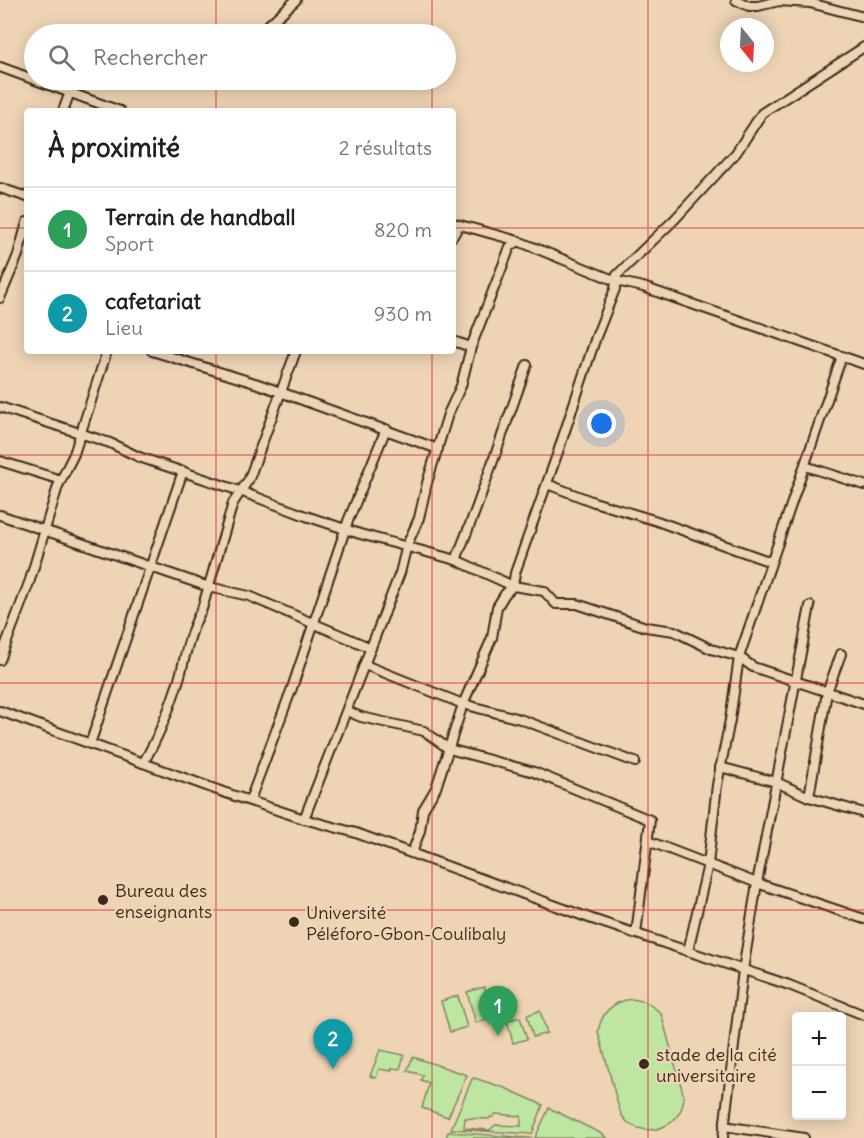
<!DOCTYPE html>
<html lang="fr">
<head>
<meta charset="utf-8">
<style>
  :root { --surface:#fff; --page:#f2f2f2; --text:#202124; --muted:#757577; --line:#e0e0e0; --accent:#2563eb }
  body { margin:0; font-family:Delius,sans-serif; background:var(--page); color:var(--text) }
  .controls { position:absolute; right:18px; bottom:18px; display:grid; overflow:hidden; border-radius:6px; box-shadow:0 3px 15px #0003 }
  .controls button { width:54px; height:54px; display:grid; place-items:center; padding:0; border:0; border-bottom:2px solid var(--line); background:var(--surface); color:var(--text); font:30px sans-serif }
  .compass { position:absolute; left:720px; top:18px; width:54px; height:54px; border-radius:50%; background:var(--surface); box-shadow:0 3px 15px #0003; rotate:162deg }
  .you { position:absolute; left:602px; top:424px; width:21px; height:21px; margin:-15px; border:4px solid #fff; border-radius:50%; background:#1a73e8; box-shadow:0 0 0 9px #1a73e833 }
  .badge { display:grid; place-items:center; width:39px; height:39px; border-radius:50%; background:var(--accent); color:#fff; font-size:20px; font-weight:700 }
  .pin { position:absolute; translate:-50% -50px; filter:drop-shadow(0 2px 3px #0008) }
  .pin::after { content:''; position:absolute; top:32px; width:21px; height:18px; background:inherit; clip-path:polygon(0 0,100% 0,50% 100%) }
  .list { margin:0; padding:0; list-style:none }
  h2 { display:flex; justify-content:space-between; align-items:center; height:78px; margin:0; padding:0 24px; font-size:26px }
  h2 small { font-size:20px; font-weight:400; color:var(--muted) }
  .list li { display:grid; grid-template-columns:39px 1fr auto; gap:18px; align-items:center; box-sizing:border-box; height:84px; padding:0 24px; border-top:2px solid var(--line) }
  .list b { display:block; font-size:22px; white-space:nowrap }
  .list p { margin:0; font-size:20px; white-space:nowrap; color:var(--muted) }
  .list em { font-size:20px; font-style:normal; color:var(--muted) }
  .icon { flex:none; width:33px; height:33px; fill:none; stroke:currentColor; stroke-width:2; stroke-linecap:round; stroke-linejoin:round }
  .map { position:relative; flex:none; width:864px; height:1138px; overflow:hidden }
  .search { position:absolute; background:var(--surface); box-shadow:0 3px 15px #0003; left:24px; top:24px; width:432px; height:66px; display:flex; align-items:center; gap:15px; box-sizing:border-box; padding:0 21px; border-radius:33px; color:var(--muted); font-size:22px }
  .panel { position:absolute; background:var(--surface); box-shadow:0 3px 15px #0003; left:24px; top:108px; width:432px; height:246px; border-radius:6px }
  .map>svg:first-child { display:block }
  .green { fill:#bfe6a1; stroke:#7d8860; stroke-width:1.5; fill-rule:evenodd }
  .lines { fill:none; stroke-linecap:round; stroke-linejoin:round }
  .minor-casing { stroke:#3b2a1e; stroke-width:12 }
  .minor { stroke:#eed4b5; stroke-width:8 }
  .grid { fill:none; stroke:#d62828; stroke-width:1.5; stroke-opacity:0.55 }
  .poi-dot { fill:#3b2a1e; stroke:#eed4b5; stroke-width:2 }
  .labels { text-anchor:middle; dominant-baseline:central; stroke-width:4.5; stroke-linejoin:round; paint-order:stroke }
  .poi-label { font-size:18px; fill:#3b2a1e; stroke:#eed4b5; text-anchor:start }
</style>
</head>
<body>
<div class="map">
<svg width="864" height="1138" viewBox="0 0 864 1138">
  <rect width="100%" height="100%" fill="#eed4b5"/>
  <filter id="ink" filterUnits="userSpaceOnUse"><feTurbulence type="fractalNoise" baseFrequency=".0167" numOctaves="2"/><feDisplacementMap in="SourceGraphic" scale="12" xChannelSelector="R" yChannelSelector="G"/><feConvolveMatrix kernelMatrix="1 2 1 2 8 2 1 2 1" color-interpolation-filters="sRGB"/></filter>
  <g filter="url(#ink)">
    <g class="green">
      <polygon points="484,987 493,1017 476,1023 467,992"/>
      <polygon points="458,996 467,1027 450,1032 441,1001"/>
      <path d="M632 999 646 1002 661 1013 684 1097C683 1110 676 1121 665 1126 651 1133 632 1130 623 1117 618 1110 617 1099 614 1090 609 1071 604 1052 598 1032 601 1013 613 1001 632 999Z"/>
      <polygon points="540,1011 547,1033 533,1037 527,1015"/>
      <polygon points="520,1017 527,1039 513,1043 507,1021"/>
      <polygon points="380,1050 404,1055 400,1069 392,1068 391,1071 379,1069 376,1078 370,1076"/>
      <polygon points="413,1057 467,1075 448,1117 422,1108 429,1083 421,1080 423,1075 407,1071"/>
      <path d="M474 1078 505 1088 543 1105 532 1134 451 1129 472 1079ZM495 1114 521 1116V1126L495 1125 490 1130 464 1128 465 1118 489 1119 490 1117H494Z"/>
      <polygon points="549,1108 602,1134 607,1138 535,1138"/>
      <polygon points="448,1132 530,1138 533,1138 446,1138"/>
    </g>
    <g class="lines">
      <g class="minor-casing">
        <g id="minor">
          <polyline points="736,0 749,6 758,6 779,1 810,3 864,17"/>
          <polyline points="254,34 266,27 296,0"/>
          <polyline points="0,67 120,111"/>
          <polyline points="63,111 70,92"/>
          <polyline points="0,188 27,197"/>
          <polyline points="453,223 518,241 616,281 643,287 864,364"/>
          <polyline points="453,236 459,225"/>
          <polyline points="0,298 18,255 27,222"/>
          <polyline points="453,341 471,347"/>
          <polyline points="152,351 258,384 438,449"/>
          <polyline points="0,407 110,443 139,457 240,491 306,516 360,534 456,560 513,586 544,591 556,604 577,604 646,627 674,631 711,649 739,657 753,667 864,704"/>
          <polyline points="0,461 61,480"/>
          <polyline points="805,466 864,485"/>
          <polyline points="547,484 594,502 657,521 771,562"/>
          <polyline points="0,515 209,587 249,596 371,648"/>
          <polyline points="456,560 476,509 527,365"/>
          <polyline points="0,660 30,580 58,486 74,454 107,351"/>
          <polyline points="365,665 463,704 520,719 635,762"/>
          <polyline points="0,711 223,792 304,819 356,833 592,919 789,985 864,1015"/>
          <polyline points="347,711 361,717 424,731 449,749 534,772 650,820 636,934"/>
          <polyline points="90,744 183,471"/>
          <path d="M143 763C159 737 171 705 180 676 186 653 190 630 202 609L233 503 249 479 296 351"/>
          <polyline points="720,767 776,782 809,797 864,813"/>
          <polyline points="809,797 827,692 841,654"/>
          <polyline points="250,800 292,688 348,521 386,429"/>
          <polyline points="304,819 400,573 407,545 419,518 427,483 448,414 461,386 471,347 510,247 518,241"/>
          <polyline points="648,841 757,883 864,919"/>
          <polyline points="412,853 420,831 423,810 436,788 463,704 492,638 497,607 505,594 513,586 515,573 558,452 596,337 615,289 617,275 674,220 736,153 762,113 864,47"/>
          <polyline points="688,951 708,864 717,785 730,720 739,657 842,356"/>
          <polyline points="724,1126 804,1138"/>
          <polyline points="723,1138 743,970 757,883 810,606"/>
        </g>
      </g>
      <use href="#minor" class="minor"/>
    </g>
  </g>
  <path class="grid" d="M216 0V34M432 0V34M648 0V1138M216 80V111M432 80V111M0 228H27M453 228H864M216 351V1138M432 351V1138M0 455H864M0 683H864M0 910H864"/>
  <g class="poi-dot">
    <circle cx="103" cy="900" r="6"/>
    <circle cx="294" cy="922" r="6"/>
    <circle cx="644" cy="1064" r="6"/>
  </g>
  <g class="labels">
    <g class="poi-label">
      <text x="115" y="890">Bureau des<tspan x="115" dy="21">enseignants</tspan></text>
      <text x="306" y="912">Université<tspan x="306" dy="21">Péléforo-Gbon-Coulibaly</tspan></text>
      <text x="656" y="1054">stade de la cité<tspan x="656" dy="21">universitaire</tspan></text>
    </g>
  </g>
</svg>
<div class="controls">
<button>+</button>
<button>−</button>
</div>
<svg class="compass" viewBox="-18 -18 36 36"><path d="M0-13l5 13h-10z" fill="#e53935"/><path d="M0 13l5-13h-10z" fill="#757577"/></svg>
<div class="you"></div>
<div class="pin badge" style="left:498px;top:1036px;background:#2e9e5b">1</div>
<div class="pin badge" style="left:333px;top:1069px;background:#0f9aa8">2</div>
<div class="search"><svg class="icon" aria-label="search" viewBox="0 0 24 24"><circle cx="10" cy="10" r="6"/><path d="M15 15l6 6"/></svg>Rechercher</div>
<section class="panel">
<h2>À proximité<small>2 résultats</small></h2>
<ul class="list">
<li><span class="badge" style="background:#2e9e5b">1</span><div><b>Terrain de handball</b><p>Sport</p></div><em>820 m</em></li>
<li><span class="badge" style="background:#0f9aa8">2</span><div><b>cafetariat</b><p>Lieu</p></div><em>930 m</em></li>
</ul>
</section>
</div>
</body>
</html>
